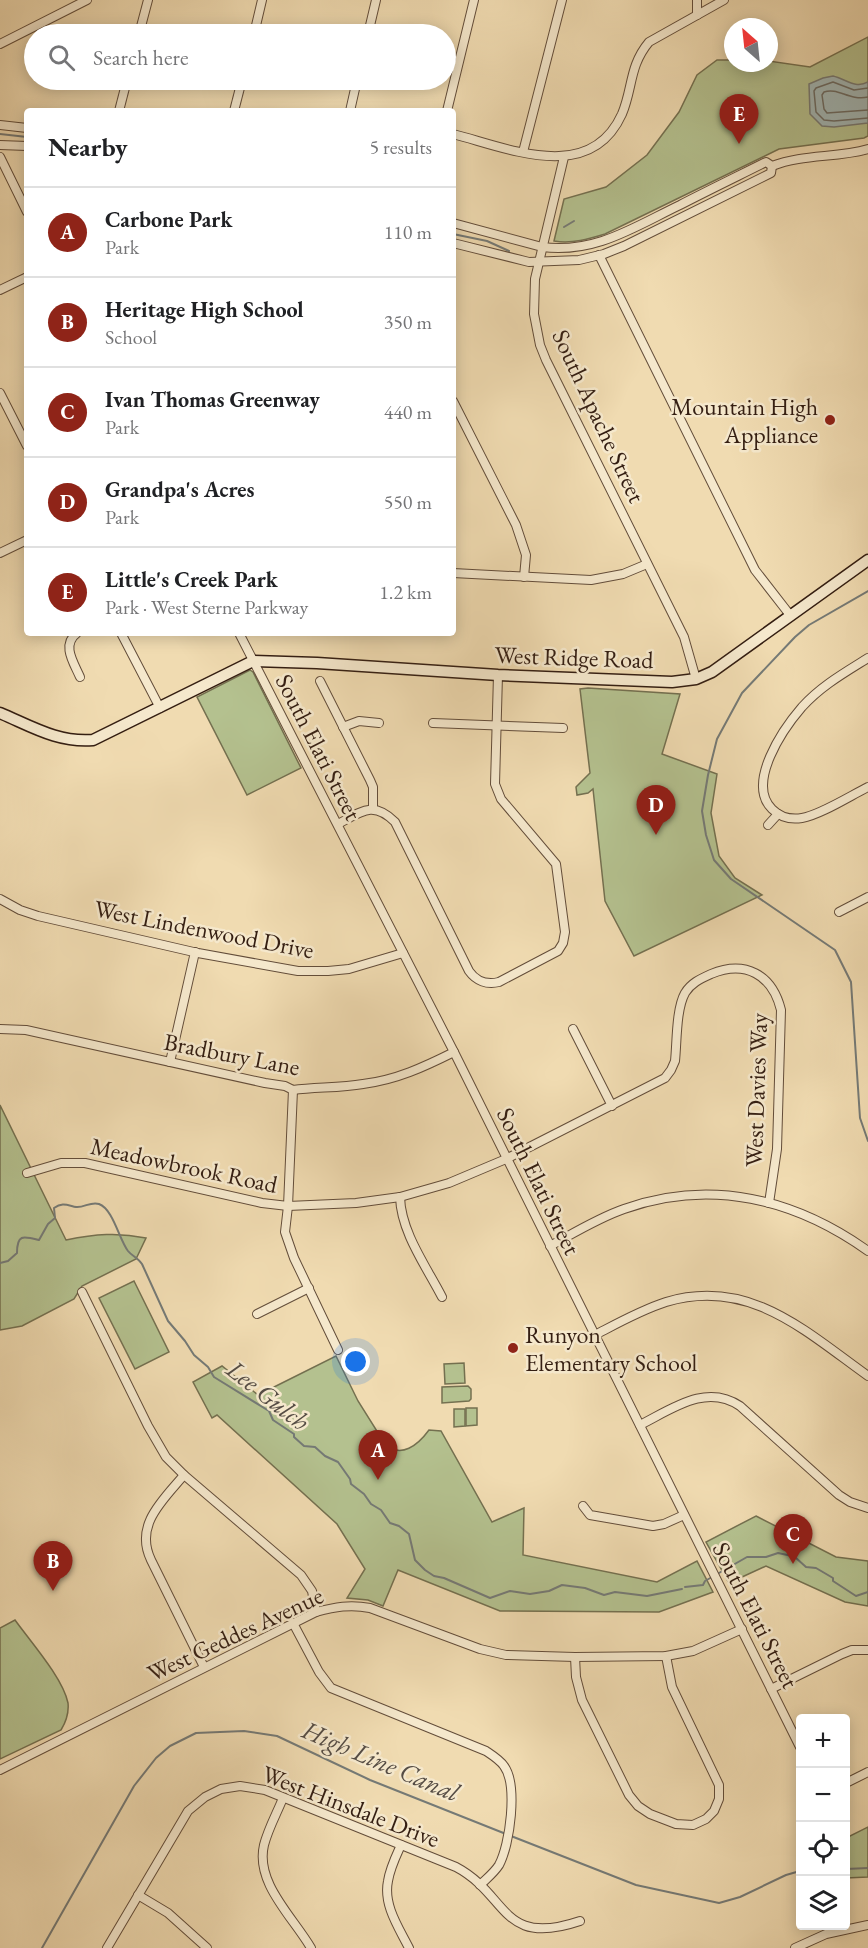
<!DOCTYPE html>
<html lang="en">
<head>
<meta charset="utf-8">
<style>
  :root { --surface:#fff; --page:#f6f6f6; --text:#202124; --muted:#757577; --line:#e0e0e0; --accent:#8f2418 }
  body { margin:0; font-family:"EB Garamond",serif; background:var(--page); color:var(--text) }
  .controls { position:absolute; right:18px; bottom:18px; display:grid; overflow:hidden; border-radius:6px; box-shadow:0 3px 15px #0003 }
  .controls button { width:54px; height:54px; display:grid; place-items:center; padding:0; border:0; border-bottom:2px solid var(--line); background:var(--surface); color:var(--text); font:30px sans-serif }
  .compass { position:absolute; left:724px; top:18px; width:54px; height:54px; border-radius:50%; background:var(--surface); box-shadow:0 3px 15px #0003; rotate:333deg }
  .you { position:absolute; left:356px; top:1362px; width:21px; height:21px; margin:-15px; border:4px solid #fff; border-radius:50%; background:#1a73e8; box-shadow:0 0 0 9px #1a73e833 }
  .badge { display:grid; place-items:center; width:39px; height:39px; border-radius:50%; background:var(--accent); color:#fff; font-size:20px; font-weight:700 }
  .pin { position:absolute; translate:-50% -50px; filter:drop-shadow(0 2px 3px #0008) }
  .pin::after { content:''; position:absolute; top:32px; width:21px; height:18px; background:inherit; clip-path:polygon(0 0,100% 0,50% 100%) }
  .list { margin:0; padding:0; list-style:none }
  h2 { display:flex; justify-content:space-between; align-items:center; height:78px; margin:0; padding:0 24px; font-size:26px }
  h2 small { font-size:20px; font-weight:400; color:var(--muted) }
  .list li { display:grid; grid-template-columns:39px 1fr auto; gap:18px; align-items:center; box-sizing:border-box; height:90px; padding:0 24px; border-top:2px solid var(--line) }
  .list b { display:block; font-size:22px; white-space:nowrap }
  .list p { margin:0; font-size:20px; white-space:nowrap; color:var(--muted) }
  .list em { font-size:20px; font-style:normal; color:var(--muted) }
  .icon { flex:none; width:33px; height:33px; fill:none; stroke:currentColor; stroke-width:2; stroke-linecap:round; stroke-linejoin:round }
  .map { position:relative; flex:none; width:868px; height:1948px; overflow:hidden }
  .search { position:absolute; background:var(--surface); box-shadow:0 3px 15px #0003; left:24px; top:24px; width:432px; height:66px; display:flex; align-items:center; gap:15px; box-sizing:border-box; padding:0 21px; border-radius:33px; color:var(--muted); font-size:22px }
  .panel { position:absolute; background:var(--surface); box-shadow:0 3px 15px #0003; left:24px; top:108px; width:432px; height:528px; border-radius:6px }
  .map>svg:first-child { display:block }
  .green { fill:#b4c18f; stroke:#747050; stroke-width:1.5 }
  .water { fill:#a1b8b8; stroke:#757a76; stroke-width:1.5 }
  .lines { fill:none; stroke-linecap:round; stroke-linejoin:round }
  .shore { stroke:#6a6b65; stroke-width:1.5 }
  .stream { stroke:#757a76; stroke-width:2 }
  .street-casing { stroke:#634d3a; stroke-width:10 }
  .secondary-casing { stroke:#341e12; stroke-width:13 }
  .street { stroke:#f5e8cc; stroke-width:8 }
  .secondary { stroke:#f5e8cc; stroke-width:10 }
  .poi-dot { fill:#8f2418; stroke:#f5e8cc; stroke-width:2 }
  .labels { text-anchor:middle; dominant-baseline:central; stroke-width:5; stroke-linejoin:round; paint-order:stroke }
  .poi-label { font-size:24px; fill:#341e12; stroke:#f5e8cc; text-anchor:end }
  .street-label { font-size:24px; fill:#341e12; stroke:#f5e8cc }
  .water-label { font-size:26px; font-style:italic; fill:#554c44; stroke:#f5e8cc }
</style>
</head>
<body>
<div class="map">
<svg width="868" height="1948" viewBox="0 0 868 1948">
  <rect width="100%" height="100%" fill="#f0dbb1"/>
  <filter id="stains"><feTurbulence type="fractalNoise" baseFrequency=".00333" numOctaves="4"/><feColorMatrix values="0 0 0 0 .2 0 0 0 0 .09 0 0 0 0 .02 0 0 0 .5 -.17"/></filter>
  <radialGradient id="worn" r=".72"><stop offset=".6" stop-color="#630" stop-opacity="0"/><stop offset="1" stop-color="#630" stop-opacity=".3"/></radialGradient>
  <g class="green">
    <path d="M868 37V136L864 138 779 149 605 234C589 239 572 244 554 241L564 199 606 187 647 155 679 112 697 75 717 60H733V63H769V61L810 67Z"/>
    <polygon points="250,670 253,672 301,768 247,795 197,697"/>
    <polygon points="588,688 680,694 662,754 717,774 711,813 719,856 735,878 762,895 634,956 605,901 593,789 588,793 577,795 576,787 590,773 580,689"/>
    <path d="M0 1105 66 1240C95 1234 118 1232 146 1238L136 1259 82 1286 74 1299 22 1326 0 1330Z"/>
    <polygon points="134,1281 169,1352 135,1369 99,1298"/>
    <path d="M336 1356 358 1401 385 1444C401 1459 418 1445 429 1430L441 1431 492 1522 524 1508 523 1555 657 1582 697 1561 713 1592 659 1612 500 1611 398 1570 383 1606 368 1600 347 1598 365 1569 337 1524 217 1415 212 1418 193 1382 222 1366 258 1395Z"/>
    <polygon points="464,1363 465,1383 445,1384 444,1364"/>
    <polygon points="468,1386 471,1389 471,1399 469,1401 442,1403 442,1387"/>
    <polygon points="466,1408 477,1408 477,1425 466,1426"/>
    <polygon points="454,1409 465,1409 465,1426 454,1427"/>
    <polygon points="756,1516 836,1557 868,1561 868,1606 845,1602 766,1566 729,1583 706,1542"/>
    <path d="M15 1620C30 1641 63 1678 68 1703 69 1713 66 1722 61 1730L0 1759V1628Z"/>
    <polygon points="868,1827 868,1877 846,1878 846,1838"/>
  </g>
  <path class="water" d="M833 76C846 79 855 89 868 82V123L834 127 822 126 810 114 809 84 823 78Z"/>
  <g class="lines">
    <g class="shore">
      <polyline points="868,88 854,90 833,82 816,88 814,91 816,112 824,120 834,121 868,118"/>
      <path d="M868 97C849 101 838 87 824 92L822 95 824 109 827 113 868 110"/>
    </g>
    <g class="stream">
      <polyline points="0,134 27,137"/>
      <polyline points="564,227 574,221"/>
      <polyline points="453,234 487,241 509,251"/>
      <polyline points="868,591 809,625 795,637 742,693 717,739 708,775 702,811 706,835 714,860 731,879 835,950 851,982 860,1118 868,1141"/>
      <path d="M0 1263 8 1261 17 1253C17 1234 23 1236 39 1240L48 1224 55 1218 54 1208C62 1202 67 1205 76 1207 84 1208 91 1201 99 1204 113 1209 119 1239 128 1251 132 1256 138 1258 142 1264L168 1321 185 1341 194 1355 208 1367 214 1377 269 1411 273 1420 294 1434V1437L304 1446 315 1447 325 1456 338 1462 350 1479 351 1484 364 1494 371 1504 381 1510 390 1523 399 1526 409 1534 415 1560 425 1570 434 1576 444 1578 490 1598 510 1591 530 1594 549 1591 562 1585 585 1588 604 1595 615 1592 647 1596 682 1589"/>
      <polyline points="685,1587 703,1585 705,1581 747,1557 766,1557 778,1553 792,1556 796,1558 806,1567 816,1568 833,1578 833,1581 856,1596 868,1592"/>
      <polyline points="511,1836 636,1885 719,1903 740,1897 786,1875 800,1871"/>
      <polyline points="846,1869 868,1868"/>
      <polyline points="42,1948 134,1786 156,1758 170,1746 196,1733 244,1731 277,1736 370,1780 506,1834"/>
    </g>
    <g class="street-casing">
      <g id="street">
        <polyline points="697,15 697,0"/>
        <polyline points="139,34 148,0"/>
        <polyline points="254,34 262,0"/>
        <polyline points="368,34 376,0"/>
        <polyline points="0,44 87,0"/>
        <polyline points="119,111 127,80"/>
        <polyline points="234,111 242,80"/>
        <polyline points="350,111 357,80"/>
        <polyline points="447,111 474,0"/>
        <polyline points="0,125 27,128"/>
        <path d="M453 134C508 148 590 185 622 114 633 88 629 66 649 42L724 0"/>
        <polyline points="0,145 27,146"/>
        <polyline points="523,152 562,0"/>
        <polyline points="0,157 27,212"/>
        <polyline points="564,157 535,279 534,314 540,345 546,360 684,637 696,679"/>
        <path d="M453 223 542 247C595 254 634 227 680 205 709 190 738 176 766 162L772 166C803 154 836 158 868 149"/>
        <polyline points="453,243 529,262 579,260 604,254 624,246 771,173 772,166"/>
        <polyline points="599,255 755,570 790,615"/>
        <polyline points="0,290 27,277"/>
        <polyline points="0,393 27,446"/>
        <polyline points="453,401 516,525 526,555 524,577"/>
        <polyline points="0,553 27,540"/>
        <polyline points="453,573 591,580 623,574 647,564"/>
        <path d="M77 633C61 645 74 663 80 677"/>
        <polyline points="121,633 160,708"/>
        <polyline points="239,633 454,1052 800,1747"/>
        <path d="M868 658C844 673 821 686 802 707 783 729 746 783 772 809 780 817 790 820 802 818 820 815 850 796 868 787"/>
        <polyline points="320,681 370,780 373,787 373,809"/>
        <polyline points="433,723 563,728"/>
        <polyline points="343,727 359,721 379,723"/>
        <path d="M338 824C361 812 373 800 395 822L469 971C476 981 487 985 499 982L558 951 563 943 565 932 556 864 501 799 495 784 498 675"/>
        <polyline points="768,825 778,814"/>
        <polyline points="0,899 20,910 38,916 198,953 298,971 328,971 349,969 403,953"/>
        <polyline points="839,912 868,897"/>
        <path d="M0 1029 26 1030 265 1083 285 1086 293 1090C316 1087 340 1088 363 1084 396 1080 424 1067 454 1052"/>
        <polyline points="573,1029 612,1106"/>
        <polyline points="170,1062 195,952"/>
        <polyline points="293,1090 288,1206 285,1232 294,1258 338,1350"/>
        <path d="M27 1173 61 1163H85L262 1203 288 1206 356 1203 400 1197 449 1183 506 1159 665 1078 671 1070 675 1061C677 1042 676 1009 685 993 691 983 700 979 711 974 745 960 772 974 781 1010L777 1149 769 1203"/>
        <path d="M400 1197C401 1232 426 1266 442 1297"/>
        <path d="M550 1246C574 1233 598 1218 624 1209 711 1178 795 1199 868 1251"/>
        <polyline points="82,1292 148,1426 166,1457 184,1475 301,1575 312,1591 316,1612"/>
        <polyline points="257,1314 309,1288"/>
        <path d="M595 1335C618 1323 641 1310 666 1302 749 1277 805 1331 868 1376"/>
        <path d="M640 1425C672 1409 706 1383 740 1406L839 1495 850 1502 868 1508"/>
        <path d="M184 1475C163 1500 134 1525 151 1560L204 1667"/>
        <polyline points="583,1506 590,1515 653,1526 664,1524 684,1515"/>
        <path d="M293 1623 319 1672 331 1688 486 1751C492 1755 500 1760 504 1766 518 1785 510 1845 499 1865 494 1873 486 1879 480 1885"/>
        <polyline points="575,1657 576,1677 582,1700 629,1795 638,1806 650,1814 676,1824 693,1825 706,1819 714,1811 719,1799 719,1785 672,1687 666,1656"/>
        <polyline points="771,1689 842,1654 852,1650 868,1650"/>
        <path d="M0 1770 316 1612C335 1607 350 1604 370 1608L480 1649 506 1655 575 1657 666 1656 693 1651 742 1629"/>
        <polyline points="846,1783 868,1772"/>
        <path d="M283 1798C277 1813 268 1829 264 1845 255 1883 293 1917 311 1948"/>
        <path d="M401 1845C396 1856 390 1868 388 1881 383 1905 399 1928 409 1948"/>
        <polyline points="138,1895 168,1913 207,1948"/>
        <path d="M107 1948 188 1811 205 1797 221 1789 240 1786 265 1790 456 1867C509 1895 500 1948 580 1921"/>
        <polyline points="795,1948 826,1934 868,1925"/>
      </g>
    </g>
    <g class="secondary-casing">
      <path id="secondary" d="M0 713C31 726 58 743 93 740L253 661 317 663 498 675 672 682 696 679 712 672 868 560"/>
    </g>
    <use href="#street" class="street"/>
    <use href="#secondary" class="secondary"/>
  </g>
  <g class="poi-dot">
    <circle cx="830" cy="420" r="6"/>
    <circle cx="513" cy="1348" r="6"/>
  </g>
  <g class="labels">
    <g class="poi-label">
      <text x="818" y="406">Mountain High<tspan x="818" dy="28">Appliance</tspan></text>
      <text x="525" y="1334" text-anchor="start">Runyon<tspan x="525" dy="28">Elementary School</tspan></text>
    </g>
    <g class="street-label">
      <text transform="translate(599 416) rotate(65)">South Apache Street</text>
      <text transform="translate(574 657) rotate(2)">West Ridge Road</text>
      <text transform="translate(319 747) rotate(63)">South Elati Street</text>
      <text transform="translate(204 929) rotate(11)">West Lindenwood Drive</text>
      <text transform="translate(232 1054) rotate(11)">Bradbury Lane</text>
      <text transform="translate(756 1090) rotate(-88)">West Davies Way</text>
      <text transform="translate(184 1165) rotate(12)">Meadowbrook Road</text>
      <text transform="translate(539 1181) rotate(64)">South Elati Street</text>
      <text transform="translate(756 1615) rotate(63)">South Elati Street</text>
      <text transform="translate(235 1634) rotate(-25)">West Geddes Avenue</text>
      <text transform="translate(351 1806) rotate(21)">West Hinsdale Drive</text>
    </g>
    <g class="water-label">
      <text transform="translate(268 1395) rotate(38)">Lee Gulch</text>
      <text transform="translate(381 1761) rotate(23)">High Line Canal</text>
    </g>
  </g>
  <rect width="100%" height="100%" filter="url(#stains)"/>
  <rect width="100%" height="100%" fill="url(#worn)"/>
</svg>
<div class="controls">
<button>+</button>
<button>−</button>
<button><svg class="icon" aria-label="locate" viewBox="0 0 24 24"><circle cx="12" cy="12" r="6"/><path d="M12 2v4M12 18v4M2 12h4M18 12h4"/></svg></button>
<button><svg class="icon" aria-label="layers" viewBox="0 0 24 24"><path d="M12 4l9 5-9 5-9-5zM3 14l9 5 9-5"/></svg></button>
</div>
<svg class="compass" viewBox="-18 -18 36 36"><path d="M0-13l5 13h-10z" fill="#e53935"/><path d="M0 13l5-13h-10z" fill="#757577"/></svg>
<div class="you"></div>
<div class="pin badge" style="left:378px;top:1480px">A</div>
<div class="pin badge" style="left:53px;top:1591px">B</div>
<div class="pin badge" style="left:793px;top:1564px">C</div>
<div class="pin badge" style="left:656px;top:835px">D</div>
<div class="pin badge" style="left:739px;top:144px">E</div>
<div class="search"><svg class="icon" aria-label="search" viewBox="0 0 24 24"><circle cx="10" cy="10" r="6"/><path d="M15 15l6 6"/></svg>Search here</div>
<section class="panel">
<h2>Nearby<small>5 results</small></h2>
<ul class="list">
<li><span class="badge">A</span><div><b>Carbone Park</b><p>Park</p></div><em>110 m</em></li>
<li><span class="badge">B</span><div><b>Heritage High School</b><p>School</p></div><em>350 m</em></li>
<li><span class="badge">C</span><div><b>Ivan Thomas Greenway</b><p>Park</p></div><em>440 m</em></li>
<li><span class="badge">D</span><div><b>Grandpa's Acres</b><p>Park</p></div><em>550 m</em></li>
<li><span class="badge">E</span><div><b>Little's Creek Park</b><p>Park · West Sterne Parkway</p></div><em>1.2 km</em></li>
</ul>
</section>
</div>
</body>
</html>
